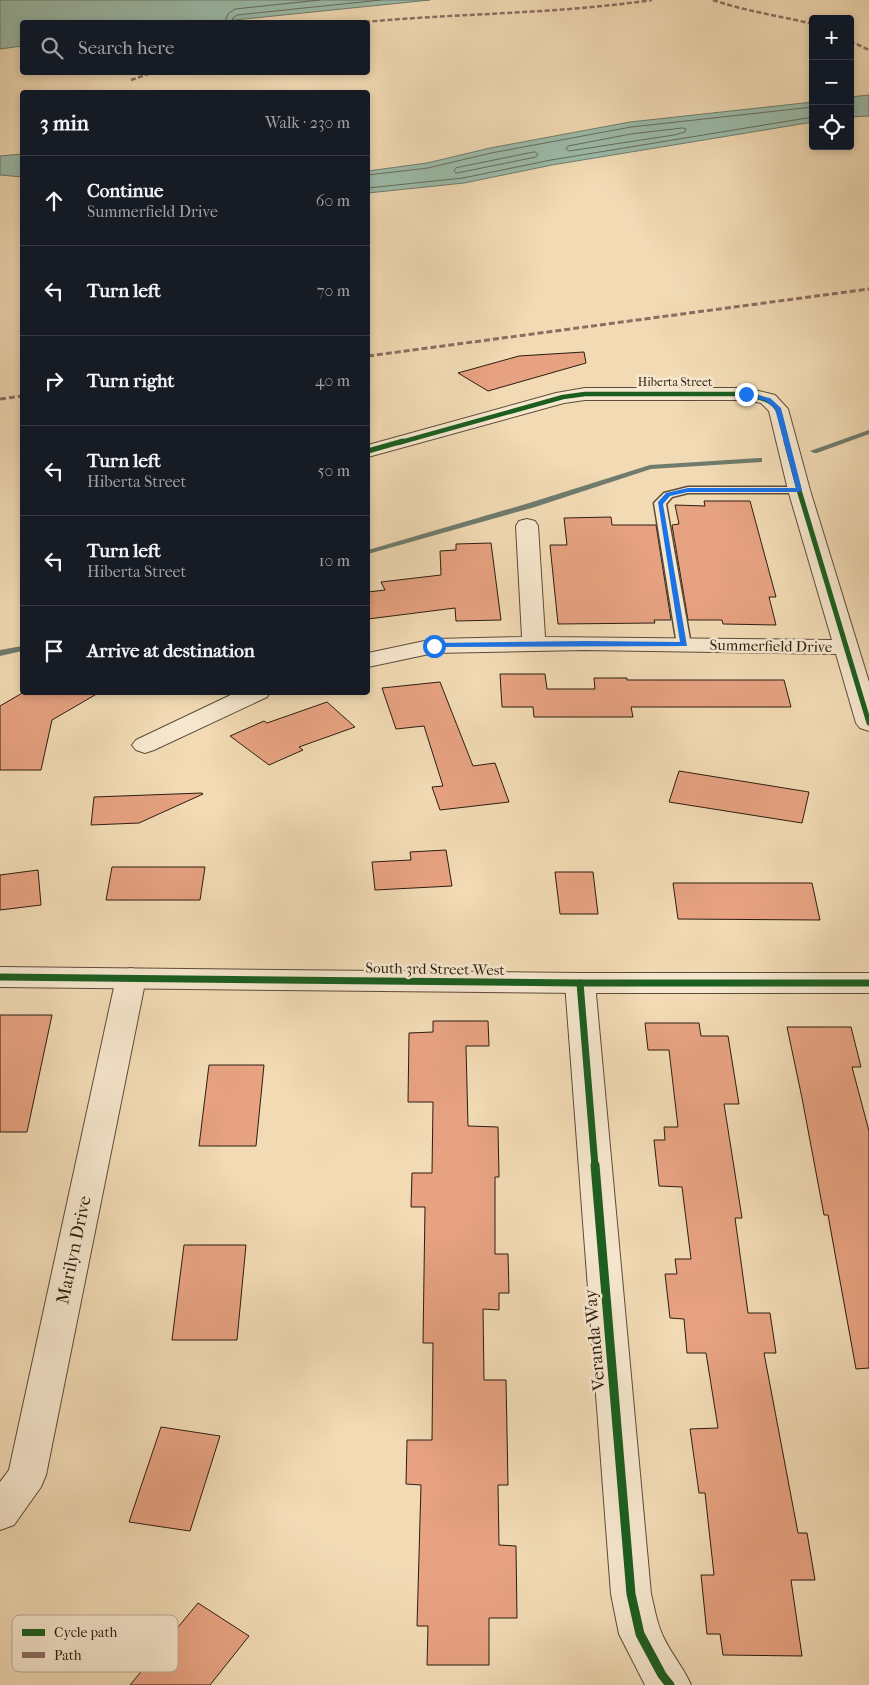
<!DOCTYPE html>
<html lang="en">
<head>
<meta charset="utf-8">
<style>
  :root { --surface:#171b24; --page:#242831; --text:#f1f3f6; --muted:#9ea1a6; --line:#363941 }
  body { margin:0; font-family:"IM FELL French Canon",serif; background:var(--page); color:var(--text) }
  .controls { position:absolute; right:15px; top:15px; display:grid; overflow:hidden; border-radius:5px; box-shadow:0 2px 8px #0003 }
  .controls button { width:45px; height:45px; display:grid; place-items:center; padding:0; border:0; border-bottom:1px solid var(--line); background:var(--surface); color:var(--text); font:25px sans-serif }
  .stop { position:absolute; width:15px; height:15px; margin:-11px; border:4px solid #1a73e8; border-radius:50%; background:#fff }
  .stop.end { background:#1a73e8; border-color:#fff; box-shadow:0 1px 5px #0008 }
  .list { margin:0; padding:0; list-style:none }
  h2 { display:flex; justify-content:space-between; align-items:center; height:65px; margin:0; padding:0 20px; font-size:21px }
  h2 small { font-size:16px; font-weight:400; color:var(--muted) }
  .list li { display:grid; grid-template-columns:32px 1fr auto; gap:15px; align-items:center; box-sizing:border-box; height:90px; padding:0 20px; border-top:1px solid var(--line) }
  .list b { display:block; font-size:19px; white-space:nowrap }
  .list p { margin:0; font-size:16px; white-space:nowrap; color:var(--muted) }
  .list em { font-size:16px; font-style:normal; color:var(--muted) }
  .icon { flex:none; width:28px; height:28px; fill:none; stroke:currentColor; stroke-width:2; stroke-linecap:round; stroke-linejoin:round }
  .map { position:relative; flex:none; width:869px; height:1685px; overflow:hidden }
  .search { position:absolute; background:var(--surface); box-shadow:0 2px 8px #0003; left:20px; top:20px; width:350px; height:55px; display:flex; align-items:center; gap:12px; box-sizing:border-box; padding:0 18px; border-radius:5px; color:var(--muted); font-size:19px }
  .panel { position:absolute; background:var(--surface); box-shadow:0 2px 8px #0003; left:20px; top:90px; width:350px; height:605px; border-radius:5px }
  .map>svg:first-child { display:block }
  .water { fill:#9bbbaa; stroke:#6f7c6d }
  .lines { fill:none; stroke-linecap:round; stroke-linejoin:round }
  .shore { stroke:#646c5e; stroke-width:1 }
  .stream { fill:#6f7c6d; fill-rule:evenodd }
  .building { fill:#e7a281; stroke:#2c1d11 }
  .service-casing { stroke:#5d4c3a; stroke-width:3 }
  .minor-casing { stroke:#5d4c3a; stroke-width:2 }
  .tertiary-casing { stroke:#5d4c3a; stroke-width:2 }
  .service { fill:#f6e7ce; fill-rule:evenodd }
  .minor { fill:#f6e7ce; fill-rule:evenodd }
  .tertiary { fill:#f6e7ce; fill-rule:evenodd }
  .quiet-far1 { stroke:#8d6e63; stroke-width:2.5; stroke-dasharray:5 2.5; stroke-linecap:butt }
  .quiet { stroke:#8d6e63; stroke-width:3; stroke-dasharray:6 3; stroke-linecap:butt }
  .cycleway-far3-casing { stroke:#f6e7ce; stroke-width:6 }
  .cycleway-far2-casing { stroke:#f6e7ce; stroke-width:8 }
  .cycleway-far1-casing { stroke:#f6e7ce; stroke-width:10 }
  .cycleway-casing { stroke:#f6e7ce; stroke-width:12 }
  .cycleway-far3 { stroke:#1b5e20; stroke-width:4.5 }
  .cycleway-far2 { stroke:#1b5e20; stroke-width:5 }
  .cycleway-far1 { stroke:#1b5e20; stroke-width:7 }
  .cycleway { stroke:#1b5e20; stroke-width:9 }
  .route { fill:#1a73e8 }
  .labels { text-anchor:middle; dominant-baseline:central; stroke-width:5; stroke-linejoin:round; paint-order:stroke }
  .far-street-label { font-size:12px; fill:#2c1d11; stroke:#f6e7ce }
  .street-label { font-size:15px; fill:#2c1d11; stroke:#f6e7ce }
  .near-street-label { font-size:18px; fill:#2c1d11; stroke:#f6e7ce }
  .key { fill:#f6e7ce; stroke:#b9aa95; stroke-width:1 }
  .key-label { font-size:14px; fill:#2c1d11 }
</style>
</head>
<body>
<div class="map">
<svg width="869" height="1685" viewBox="0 0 869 1685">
  <rect width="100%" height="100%" fill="#f1dab4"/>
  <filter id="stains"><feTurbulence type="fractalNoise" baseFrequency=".004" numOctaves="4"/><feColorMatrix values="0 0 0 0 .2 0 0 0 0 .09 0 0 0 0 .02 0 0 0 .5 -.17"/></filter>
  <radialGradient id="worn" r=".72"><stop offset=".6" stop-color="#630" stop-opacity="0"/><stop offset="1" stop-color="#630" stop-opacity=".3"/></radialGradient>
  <g class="water">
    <polygon points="0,0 430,0 215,22 22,22 22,46 0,49"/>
    <polygon points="869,95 869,116 850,117 850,97"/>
    <polygon points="813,102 813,122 552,165 464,183 368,193 368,171 427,163 490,148 630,122"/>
    <polygon points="22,154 22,177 0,175 0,156"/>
  </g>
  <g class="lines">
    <g class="shore">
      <polyline points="225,22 228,14 235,9 320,0"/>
      <polyline points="232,22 233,18 237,15 381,0"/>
      <polygon points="683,128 686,129 685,132 674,135 569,151 566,149 568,146 631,134"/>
      <polygon points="535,152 538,154 536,157 462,172 456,173 454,171 456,168"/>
      <polyline points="368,175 428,168 491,153 631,127 813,107"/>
      <polyline points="368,188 463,178 551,160 813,117"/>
    </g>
    <g class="stream">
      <polygon points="869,430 869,434 817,453 814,453 810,451"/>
      <polygon points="759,458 762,458 762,462 651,469 535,507 368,554 368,550 529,503 650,465"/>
      <polygon points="22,646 22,651 0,656 0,650"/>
    </g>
  </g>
  <g class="building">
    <polygon points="584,352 586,363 488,391 458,373 519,356"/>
    <polygon points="704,501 750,501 776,597 769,597 776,625 723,624 722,620 688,620 672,525 679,524 675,505 705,506"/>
    <polygon points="611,517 612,525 656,525 671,620 654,620 655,623 558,624 550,545 567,545 564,518"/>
    <polygon points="491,543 501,620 456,621 455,608 368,619 368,592 385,590 381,582 441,575 440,551 456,550 456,544"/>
    <polygon points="500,674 545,674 547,689 595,689 594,678 627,678 627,680 784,680 791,707 631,707 633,717 534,717 533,707 502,707"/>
    <polygon points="440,682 473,766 495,763 509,802 440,810 432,787 443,786 424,726 396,729 382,688"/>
    <polygon points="24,692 100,692 52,720 41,770 0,770 0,706"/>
    <polygon points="327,702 355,727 299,747 303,750 269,765 230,736 264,721 267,723"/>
    <polygon points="679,771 809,792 802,823 669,802"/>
    <polygon points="202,793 203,794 139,823 91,825 94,797"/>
    <polygon points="446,850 452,886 375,890 372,862 411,860 410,852"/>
    <polygon points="112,867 205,867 200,900 106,900"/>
    <polygon points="38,870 41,905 0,910 0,875"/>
    <polygon points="555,872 593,872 598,914 560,914"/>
    <polygon points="673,883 812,883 820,920 678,919"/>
    <polygon points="0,1015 52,1015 27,1132 0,1132"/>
    <polygon points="433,1021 488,1021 489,1046 466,1046 468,1126 498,1127 499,1177 495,1177 495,1254 508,1254 509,1293 499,1293 499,1310 483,1309 484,1380 506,1380 508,1485 498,1485 499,1545 516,1546 517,1618 489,1618 489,1665 427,1665 428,1626 417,1626 421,1485 406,1484 407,1440 432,1440 433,1343 423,1343 425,1207 411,1207 412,1173 432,1173 433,1102 408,1102 409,1033 433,1032"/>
    <polygon points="645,1023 699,1023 701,1036 728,1036 739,1104 724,1104 742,1218 735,1218 748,1313 770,1313 776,1353 764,1353 798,1533 807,1533 815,1580 791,1580 802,1656 723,1655 720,1634 707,1634 701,1575 714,1575 705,1493 699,1493 690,1429 718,1428 706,1353 687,1353 684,1319 670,1318 665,1274 677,1274 675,1259 691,1259 682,1187 659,1186 654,1140 665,1140 664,1127 678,1127 669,1050 648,1050"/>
    <polygon points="787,1027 851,1027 861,1067 852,1067 869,1131 869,1368 856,1369 828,1215 824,1215 802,1098"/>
    <polygon points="209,1065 264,1065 256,1146 199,1146"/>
    <polygon points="184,1245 246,1245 237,1340 172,1340"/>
    <polygon points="161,1427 220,1436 190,1531 129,1522"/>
    <polygon points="198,1603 249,1636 210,1685 130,1685"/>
  </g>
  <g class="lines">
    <g class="service-casing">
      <polygon id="service" points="688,487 799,487 805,490 799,493 688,493 672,497 666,504 691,645 684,649 677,645 654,503 664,493"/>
    </g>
    <g class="minor-casing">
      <g id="minor">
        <polygon points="585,388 746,388 775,395 788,409 810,490 869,682 869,731 860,728 856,723 836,654 585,650 434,653 368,667 368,653 434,639 522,637 516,526 519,521 527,519 535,521 538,526 545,637 832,640 788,490 769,411 761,403 746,400 585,400 564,403 368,457 368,445 556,393"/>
        <polygon points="237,692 270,692 267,697 154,750 145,753 136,750 132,745 136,740"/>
        <polygon points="131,968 142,971 146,978 46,1475 41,1487 14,1525 0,1530 0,1482 9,1470 116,978 120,971"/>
        <path d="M580 973 591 976 595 983 651 1594C654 1606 656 1618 660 1629 667 1649 683 1666 691 1685H645L619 1634 611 1594 565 983 569 976Z"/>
      </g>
    </g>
    <g class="tertiary-casing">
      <polygon id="tertiary" points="0,967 580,973 869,973 869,993 580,993 0,987"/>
    </g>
    <use href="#service" class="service"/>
    <use href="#minor" class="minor"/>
    <use href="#tertiary" class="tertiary"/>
    <g class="quiet-far1">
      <path d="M713 0C745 11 780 16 813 24"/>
      <path d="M365 22C460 13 557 14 652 0"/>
      <polyline points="850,41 869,50"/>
      <polyline points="131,80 154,72"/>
    </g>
    <g class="quiet">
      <polyline points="368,356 869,289"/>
      <polyline points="0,399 22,396"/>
    </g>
    <g class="cycleway-far3-casing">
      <path id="cycleway-far3" d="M398 443 563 397 585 394H746C783 402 778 409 787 443"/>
    </g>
    <g class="cycleway-far2-casing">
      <g id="cycleway-far2">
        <polyline points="786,441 799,490 869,723"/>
        <polyline points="368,451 403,441"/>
      </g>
    </g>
    <g class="cycleway-far1-casing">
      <g id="cycleway-far1">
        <polyline points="0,977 580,983 869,983"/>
        <polyline points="580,983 595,1166"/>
      </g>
    </g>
    <g class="cycleway-casing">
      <polyline id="cycleway" points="595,1165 631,1594 640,1634 662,1675 670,1685"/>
    </g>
    <use href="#cycleway-far3" class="cycleway-far3"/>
    <use href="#cycleway-far2" class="cycleway-far2"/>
    <use href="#cycleway-far1" class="cycleway-far1"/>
    <use href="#cycleway" class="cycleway"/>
  </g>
  <polygon class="route" points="744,393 770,398 781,408 802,490 799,492 688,492 670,496 663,504 687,646 431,647 430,646 434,643 586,641 680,642 658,502 666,493 688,488 796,488 775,409 766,401 744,395"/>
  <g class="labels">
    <g class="far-street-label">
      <text x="675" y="382">Hiberta Street</text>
    </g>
    <g class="street-label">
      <text transform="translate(771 646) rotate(1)">Summerfield Drive</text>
      <text transform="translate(435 969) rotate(1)">South 3rd Street West</text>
    </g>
    <g class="near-street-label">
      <text transform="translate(74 1250) rotate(-78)">Marilyn Drive</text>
      <text transform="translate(595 1340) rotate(-95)">Veranda Way</text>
    </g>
  </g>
  <rect x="12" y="1615" width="166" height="57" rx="8" class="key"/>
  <rect x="22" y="1629" width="23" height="7" fill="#1b5e20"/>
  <rect x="22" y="1652" width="23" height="6" fill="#8d6e63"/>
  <g class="key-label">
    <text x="54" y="1637">Cycle path</text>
    <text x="54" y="1660">Path</text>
  </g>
  <rect width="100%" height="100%" filter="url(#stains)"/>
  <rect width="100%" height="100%" fill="url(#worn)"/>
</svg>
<div class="controls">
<button>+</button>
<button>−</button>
<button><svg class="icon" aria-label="locate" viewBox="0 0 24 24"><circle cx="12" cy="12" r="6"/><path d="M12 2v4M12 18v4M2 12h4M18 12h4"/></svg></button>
</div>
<div class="stop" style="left:434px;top:646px"></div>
<div class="stop end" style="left:746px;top:394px"></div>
<div class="search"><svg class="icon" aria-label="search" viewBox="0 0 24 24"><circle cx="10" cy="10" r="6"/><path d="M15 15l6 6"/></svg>Search here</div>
<section class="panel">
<h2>3 min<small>Walk · 230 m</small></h2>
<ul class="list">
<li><svg class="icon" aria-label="ahead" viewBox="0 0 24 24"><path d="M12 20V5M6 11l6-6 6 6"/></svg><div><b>Continue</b><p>Summerfield Drive</p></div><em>60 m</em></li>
<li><svg class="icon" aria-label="left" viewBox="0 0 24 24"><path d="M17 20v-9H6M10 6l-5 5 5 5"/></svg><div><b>Turn left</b></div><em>70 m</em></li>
<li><svg class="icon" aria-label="right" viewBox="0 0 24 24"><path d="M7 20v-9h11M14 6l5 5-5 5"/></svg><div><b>Turn right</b></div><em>40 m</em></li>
<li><svg class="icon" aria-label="left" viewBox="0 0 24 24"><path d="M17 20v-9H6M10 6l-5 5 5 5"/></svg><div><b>Turn left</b><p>Hiberta Street</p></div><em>50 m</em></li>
<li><svg class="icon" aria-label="left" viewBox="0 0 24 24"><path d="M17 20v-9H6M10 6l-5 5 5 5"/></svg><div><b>Turn left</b><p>Hiberta Street</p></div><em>10 m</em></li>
<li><svg class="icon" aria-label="arrive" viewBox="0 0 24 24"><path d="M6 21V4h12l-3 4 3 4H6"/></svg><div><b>Arrive at destination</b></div></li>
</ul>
</section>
</div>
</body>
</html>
